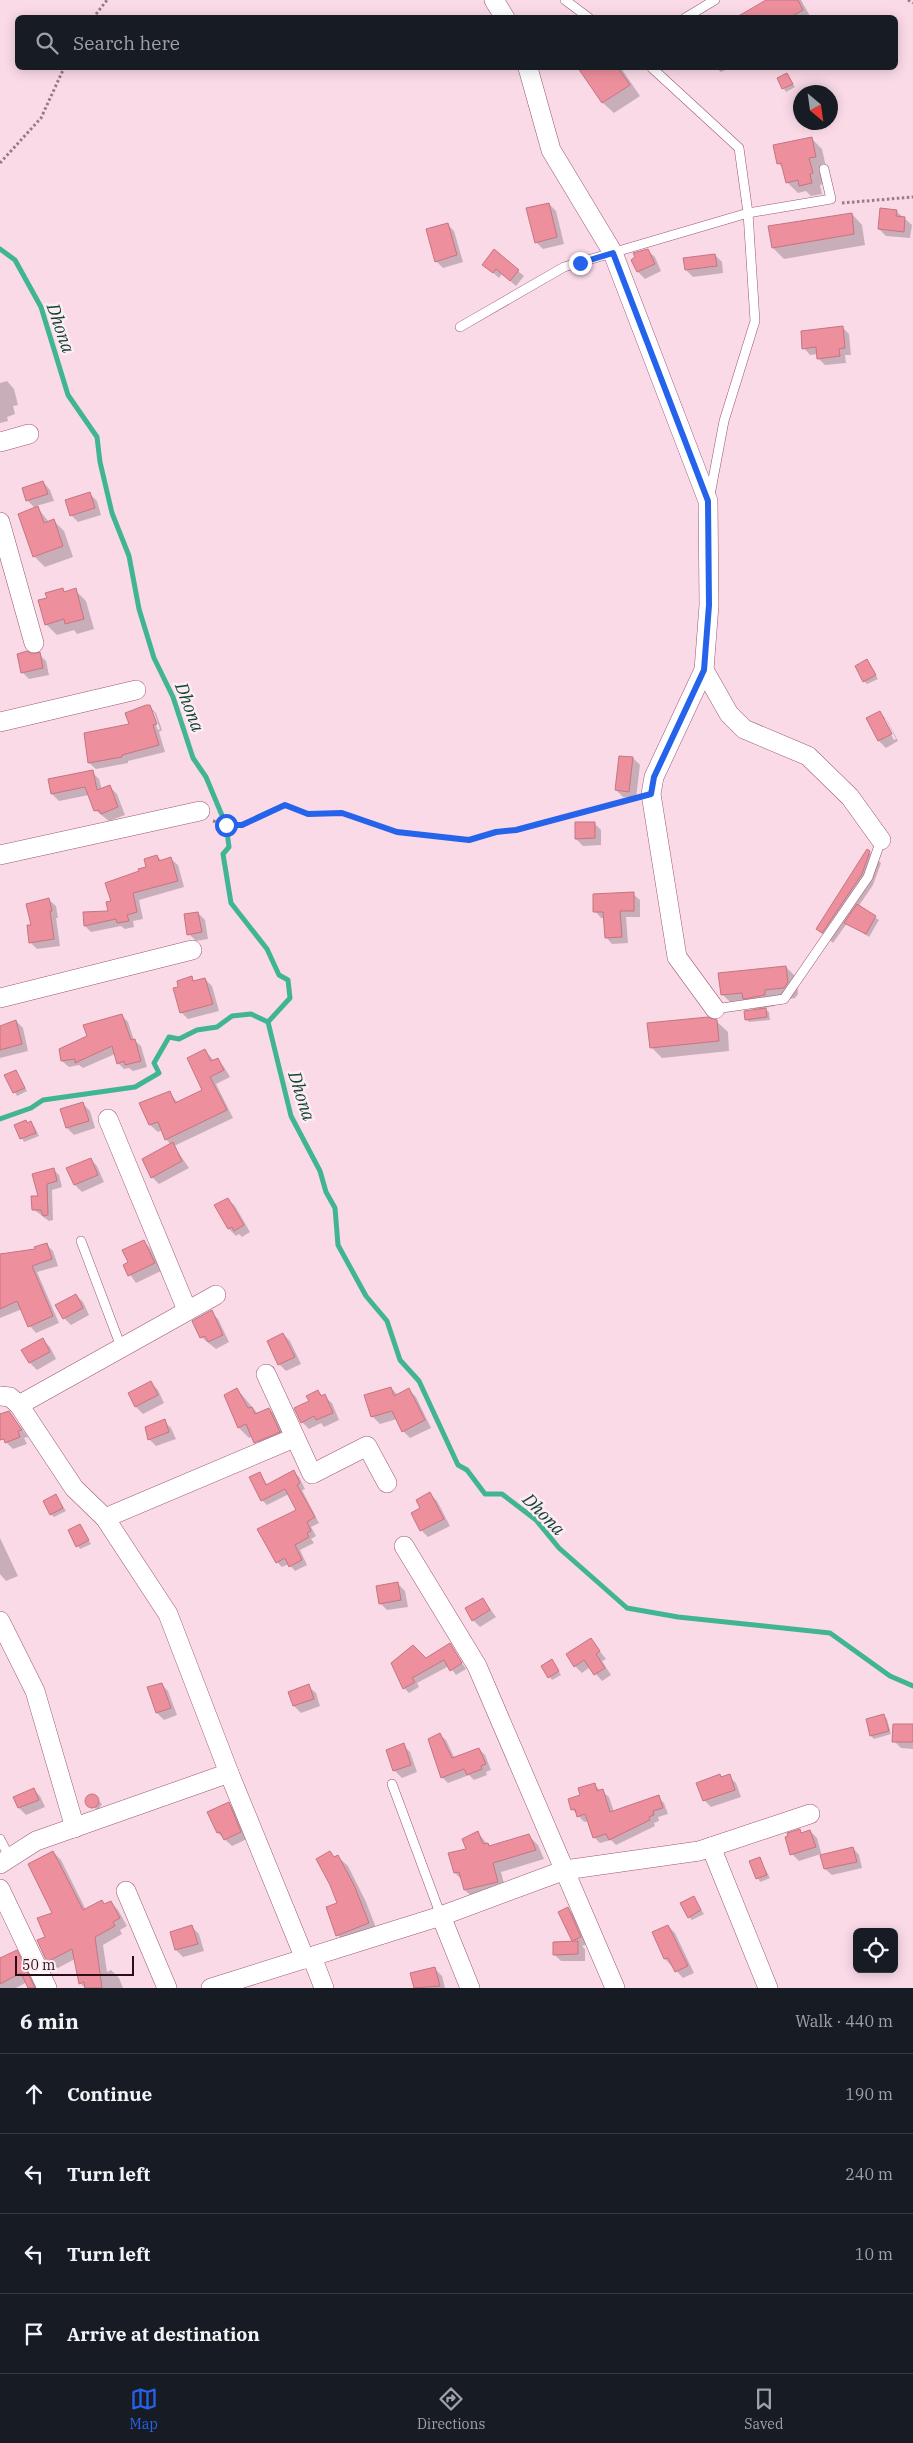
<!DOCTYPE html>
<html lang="en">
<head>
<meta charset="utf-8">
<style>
  :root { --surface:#171b24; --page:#20242c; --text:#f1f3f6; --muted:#9ea1a6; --line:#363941; --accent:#2563eb }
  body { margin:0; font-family:"IBM Plex Serif",serif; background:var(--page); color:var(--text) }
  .controls { position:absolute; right:15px; bottom:15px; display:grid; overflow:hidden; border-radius:8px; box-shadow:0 2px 12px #0003 }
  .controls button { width:45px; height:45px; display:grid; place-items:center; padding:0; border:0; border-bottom:1px solid var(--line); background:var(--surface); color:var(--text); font:25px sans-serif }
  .compass { position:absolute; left:793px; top:85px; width:45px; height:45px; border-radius:50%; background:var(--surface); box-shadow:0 2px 12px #0003; rotate:151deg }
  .scale { position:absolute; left:15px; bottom:12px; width:119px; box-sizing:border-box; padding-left:5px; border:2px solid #290d1b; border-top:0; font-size:14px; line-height:18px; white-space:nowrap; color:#290d1b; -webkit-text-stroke:4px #fdedf3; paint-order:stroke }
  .stop { position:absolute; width:15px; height:15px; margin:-11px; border:4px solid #2563eb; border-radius:50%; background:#fff }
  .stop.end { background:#2563eb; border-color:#fff; box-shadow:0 1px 5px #0008 }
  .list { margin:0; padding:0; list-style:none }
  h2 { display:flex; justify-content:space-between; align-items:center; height:65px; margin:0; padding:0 20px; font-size:21px }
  h2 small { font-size:16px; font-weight:400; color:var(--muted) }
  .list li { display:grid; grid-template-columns:32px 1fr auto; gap:15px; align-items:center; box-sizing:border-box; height:80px; padding:0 20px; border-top:1px solid var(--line) }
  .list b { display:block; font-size:19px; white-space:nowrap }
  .list em { font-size:16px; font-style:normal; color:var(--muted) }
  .icon { flex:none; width:28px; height:28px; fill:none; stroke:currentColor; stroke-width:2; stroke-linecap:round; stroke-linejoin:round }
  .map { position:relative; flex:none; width:913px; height:1988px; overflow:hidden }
  .search { position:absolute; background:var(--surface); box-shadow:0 2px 12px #0003; left:15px; right:15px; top:15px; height:55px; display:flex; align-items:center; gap:12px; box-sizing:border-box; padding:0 18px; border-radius:8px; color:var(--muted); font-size:19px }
  .sheet { height:385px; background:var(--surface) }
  nav { display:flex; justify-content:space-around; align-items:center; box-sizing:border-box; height:70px; border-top:1px solid var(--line); background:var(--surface); font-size:14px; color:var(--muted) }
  nav a { display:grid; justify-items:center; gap:2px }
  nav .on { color:var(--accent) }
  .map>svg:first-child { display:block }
  .shadow { fill:#0003; fill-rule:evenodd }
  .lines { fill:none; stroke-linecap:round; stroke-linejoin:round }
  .stream { stroke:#41b593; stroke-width:5 }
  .building { fill:#ed8f9d; stroke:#c47581 }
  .lane-casing { stroke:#9b5677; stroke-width:10 }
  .street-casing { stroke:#9b5677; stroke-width:20 }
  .path { stroke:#977987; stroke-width:3; stroke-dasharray:2.5 2.5; stroke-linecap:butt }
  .lane { stroke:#fff; stroke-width:9 }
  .street { stroke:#fff; stroke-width:19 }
  .route { stroke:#2563eb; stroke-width:6 }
  .labels { text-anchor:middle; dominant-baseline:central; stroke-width:5; stroke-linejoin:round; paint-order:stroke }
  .water-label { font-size:18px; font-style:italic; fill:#134436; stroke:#fdedf3 }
</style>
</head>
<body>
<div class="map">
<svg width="913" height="1988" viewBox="0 0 913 1988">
  <rect width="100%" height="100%" fill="#fbdae8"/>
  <g class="shadow">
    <polygon points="768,0 801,0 811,18 737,18"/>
    <polygon points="580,68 621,68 640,96 614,113 603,103"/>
    <polygon points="716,68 730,68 721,72"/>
    <polygon points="787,74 795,87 786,92 778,79"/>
    <polygon points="811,138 822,149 826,167 819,168 823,184 820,185 822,194 811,196 806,191 798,193 787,182 784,169 778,163"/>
    <polygon points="549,204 556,211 564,244 543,249 536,242"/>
    <polygon points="896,211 912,225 910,238 886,236 879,229"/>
    <polygon points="852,214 862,225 865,245 784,259 773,248"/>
    <polygon points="447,224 454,231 463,262 443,268 436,261"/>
    <polygon points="647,250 655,257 661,271 645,279 638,272 632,260"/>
    <polygon points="494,251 524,276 516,286 502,274 499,278 490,270"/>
    <polygon points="715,255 722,262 723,273 693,277 686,270"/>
    <polygon points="843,328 849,334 851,355 845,355 846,363 825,365 818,358 818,354 810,355 804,348"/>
    <polygon points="7,381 14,389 18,405 13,406 15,414 7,417 8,421 0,423 0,383"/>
    <polygon points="43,482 50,490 54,501 36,506 49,522 53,520 64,531 73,557 45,567 34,556 36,509 27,500"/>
    <polygon points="90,494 97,501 101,515 78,522 71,515"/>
    <polygon points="63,590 66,592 75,590 86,601 94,629 77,634 74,630 57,635 46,624 48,598"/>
    <polygon points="39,654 46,661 49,675 29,679 22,672 32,655"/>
    <polygon points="867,660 878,679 867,684 864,681"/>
    <path d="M149 706 156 713 162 730 159 732 165 752 128 761V763L96 769 89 763 86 734 131 725ZM151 712H154L160 729 158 730Z"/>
    <path d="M880 713 887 720 898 741 886 748 879 741 868 719ZM883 719H886L896 739 894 740Z"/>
    <polygon points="633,758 640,765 636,798 623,797 616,790"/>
    <polygon points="92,772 99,779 102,790 110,787 117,794 125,815 109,821 95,810 89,795 59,801 52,794"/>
    <polygon points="594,823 601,830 601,845 583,846 576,839"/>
    <polygon points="868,851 881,863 873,885 858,907 879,920 869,937 847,923 833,943 817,929"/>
    <polygon points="157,856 162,861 171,859 178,865 184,887 139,900 143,919 133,921 134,927 125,929 121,926 91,932 85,926 84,913 110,912 113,902"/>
    <polygon points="633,894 640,900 640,917 626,917 628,943 612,944 606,937 605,918 601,918 595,911"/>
    <polygon points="48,899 56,906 58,918 56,918 60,946 37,949 30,942"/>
    <polygon points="198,913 205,920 208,939 196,941 189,934"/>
    <polygon points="786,967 797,978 798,994 795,998 775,1001 775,1006 764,1008 769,1012 770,1020 749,1022 746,1019 756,1011 749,1003 733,1005 722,994"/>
    <polygon points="191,978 195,982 205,979 212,986 219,1011 188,1019 181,1012 180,988"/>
    <polygon points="122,1016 128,1022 134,1040 141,1046 147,1067 133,1071 129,1068 124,1069 118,1063 115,1054 83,1068 79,1065 69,1067 62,1061 88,1036"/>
    <polygon points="16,1021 23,1028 28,1051 0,1058 0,1027"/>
    <polygon points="716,1021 728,1032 729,1051 662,1058 651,1047"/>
    <polygon points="205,1050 214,1061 217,1060 224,1067 230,1077 216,1084 233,1118 174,1146 189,1168 159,1184 152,1177 171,1145 166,1139 162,1130 158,1132 150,1125 141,1103 170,1093 178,1103 204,1090"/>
    <polygon points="15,1071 27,1091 17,1096 6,1076"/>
    <polygon points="83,1104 90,1111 95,1128 74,1135 67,1128"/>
    <polygon points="26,1122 34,1126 39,1136 24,1142 16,1126"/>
    <polygon points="90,1159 97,1166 104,1182 82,1192 75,1185 68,1169"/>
    <polygon points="53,1169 59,1175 62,1187 52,1190 53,1220 49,1221 33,1209"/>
    <polygon points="228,1199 235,1206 250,1232 242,1237 239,1234 236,1236 229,1229 216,1206"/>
    <polygon points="143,1241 150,1248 161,1271 136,1283 124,1266 130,1263"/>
    <polygon points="46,1244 53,1251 58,1266 37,1272 59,1323 36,1333 30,1326 22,1309 0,1318 0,1256 36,1250"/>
    <polygon points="76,1295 83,1302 89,1315 71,1325 64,1318"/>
    <polygon points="211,1312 218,1319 229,1342 216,1349 201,1337"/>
    <polygon points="283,1334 290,1341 301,1364 286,1371 279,1364 268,1341"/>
    <polygon points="43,1340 50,1347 56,1359 37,1370 30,1363"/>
    <polygon points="151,1383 158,1390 164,1403 143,1414 136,1407 129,1394"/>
    <polygon points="391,1388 398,1395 409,1390 416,1397 431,1428 410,1438 403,1431 397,1419 380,1424 373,1417 366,1395"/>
    <polygon points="237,1389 258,1414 269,1409 279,1419 289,1442 266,1452 253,1436 249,1438 239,1428 225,1396"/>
    <polygon points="317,1391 332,1403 339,1420 324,1427 321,1423 309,1429 302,1422 296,1409 310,1401"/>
    <polygon points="9,1412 28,1437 24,1438 27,1444 13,1449 6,1442 0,1419 0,1416"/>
    <polygon points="164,1421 171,1428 176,1439 156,1446 149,1439"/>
    <polygon points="294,1472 299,1477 305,1489 302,1490 319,1523 311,1527 316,1536 311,1539 314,1543 300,1550 307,1565 295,1571 289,1564 282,1567 277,1562 298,1511 289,1494 267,1505 262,1500 260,1473 268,1486"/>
    <polygon points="430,1494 437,1501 450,1526 428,1537 421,1530 422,1509"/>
    <polygon points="56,1496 66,1511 54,1517 51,1514"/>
    <polygon points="80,1525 91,1544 80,1549 69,1531"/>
    <polygon points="0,1538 18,1576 6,1581 0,1574"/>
    <polygon points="398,1584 405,1591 408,1607 387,1610 380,1603"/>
    <polygon points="483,1599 496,1617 480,1627 473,1620"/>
    <polygon points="591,1640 606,1659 602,1661 611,1675 602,1681 590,1667 582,1673 575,1666"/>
    <polygon points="450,1645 466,1669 456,1675 449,1666 417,1683 419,1687 409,1693 404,1688 423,1656 427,1659"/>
    <polygon points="554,1664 561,1675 552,1680 542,1666"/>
    <polygon points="161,1684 168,1691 177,1715 164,1720 157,1713 149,1688"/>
    <polygon points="308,1686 316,1693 320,1706 301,1713 294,1706 290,1692"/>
    <polygon points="884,1716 887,1719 891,1734 874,1739 871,1736 867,1720"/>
    <polygon points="913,1725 913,1749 901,1748 894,1741"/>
    <polygon points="440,1735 446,1740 455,1759 479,1749 485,1755 491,1770 486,1772 487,1775 474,1780 469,1775 448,1783 442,1777"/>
    <polygon points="403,1745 410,1752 417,1772 402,1778 395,1771 387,1750"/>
    <polygon points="720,1776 722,1778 729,1776 736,1783 741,1797 711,1807 704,1800"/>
    <polygon points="594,1785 609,1797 614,1812 658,1797 664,1803 668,1814 658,1817 659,1821 654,1823 655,1826 616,1845 611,1840 600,1843 594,1837 589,1821 584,1822 573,1810 581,1796"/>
    <polygon points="33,1789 40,1796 45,1807 26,1815 19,1808"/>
    <polygon points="92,1795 102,1804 98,1810 86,1803 86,1799"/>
    <polygon points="228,1803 235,1810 247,1839 232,1846 218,1833"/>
    <polygon points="799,1831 802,1833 810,1831 817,1838 822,1856 853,1848 859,1855 862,1868 832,1875 825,1869 821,1854 799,1861 792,1854"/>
    <polygon points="478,1833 490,1847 528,1835 538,1845 544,1859 501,1872 506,1891 474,1899 465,1890 463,1881 455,1873"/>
    <polygon points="53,1852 61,1860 86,1910 102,1902 105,1905 111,1902 118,1910 127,1926 120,1930 122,1934 103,1945 107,1972 111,1970 119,1978 123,1988 85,1988 80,1983 75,1959 56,1969 48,1961 46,1937 54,1913"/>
    <polygon points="330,1853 335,1858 338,1857 348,1866 366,1902 378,1933 347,1945 338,1935 338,1903"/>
    <polygon points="759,1858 770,1878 760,1882 750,1862"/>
    <polygon points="693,1897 704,1914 692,1920 689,1917"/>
    <polygon points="568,1909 575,1916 587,1944 582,1946 585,1949 585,1961 561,1961 554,1954 575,1942"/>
    <polygon points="668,1926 675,1933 694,1973 683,1978 665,1959"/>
    <polygon points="192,1927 199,1934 204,1951 183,1957 176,1950 171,1933"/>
    <polygon points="16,1952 25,1960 39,1988 30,1988 27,1982 16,1988 0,1988 0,1959"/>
    <polygon points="435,1969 442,1976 445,1988 415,1988 412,1974"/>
  </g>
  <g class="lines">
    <g class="stream">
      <polyline points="0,249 15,260 41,307 68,395 97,437 100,462 112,513 129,556 139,609 154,658 173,697 193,758 206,777 226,825 229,847 223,854 231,903 267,949 279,975 288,980 290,998 268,1022 291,1116 320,1171 326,1192 335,1208 338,1245 366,1296 387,1321 400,1360 419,1381 458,1465 467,1470 485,1494 502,1494 536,1520 559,1548 627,1608 678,1617 830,1633 890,1676 913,1686"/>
      <polyline points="0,1119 31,1108 43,1100 135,1087 159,1073 154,1063 169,1037 179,1039 197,1030 217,1027 232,1016 251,1014 268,1022"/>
    </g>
  </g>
  <g class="building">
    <polygon points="766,0 798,0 803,10 789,18 735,18"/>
    <polygon points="578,68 618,68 630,85 602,103"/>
    <polygon points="787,73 793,84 782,89 777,78"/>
    <polygon points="812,137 816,157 809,158 813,173 810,174 812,183 799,186 798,180 786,183 781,163 777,164 773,145"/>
    <polygon points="549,203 557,237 535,243 526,208"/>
    <polygon points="880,208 897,210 896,216 905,217 904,232 878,229"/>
    <polygon points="852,213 854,234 772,248 768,226"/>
    <polygon points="448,223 457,255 435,262 426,229"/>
    <polygon points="494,249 519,270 510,281 496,269 493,273 482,265"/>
    <polygon points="648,249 655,264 637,272 631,260 635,257 633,253"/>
    <polygon points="715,254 717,266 685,270 683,258"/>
    <polygon points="843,326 845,348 839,349 840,356 817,359 816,347 802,349 801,331"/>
    <polygon points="43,481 48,494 26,501 22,488"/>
    <polygon points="90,492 95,508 70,516 65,500"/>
    <polygon points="38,506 44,523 54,519 63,546 33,557 18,514"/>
    <polygon points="63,588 64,592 76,588 84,619 65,624 64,619 45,625 38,600 47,598 45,593"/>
    <polygon points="27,651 32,654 40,652 43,668 21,673 17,654"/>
    <polygon points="867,659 876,675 863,682 855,666"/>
    <polygon points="146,705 150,705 157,724 153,725 159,745 122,755 122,757 88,763 84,733 129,724 125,713"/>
    <polygon points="880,711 892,734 878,741 866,718"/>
    <polygon points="619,756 633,757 629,792 615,790"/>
    <polygon points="93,770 97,790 110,785 118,807 101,814 99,810 94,811 85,787 51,794 48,779"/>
    <polygon points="575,822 595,822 595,838 575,839"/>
    <polygon points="867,849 870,851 862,874 822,933 816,929"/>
    <polygon points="157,855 159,861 171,857 178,881 133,893 137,912 127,915 129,921 117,923 116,919 84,926 83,912 108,911 106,902 111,901 105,883 139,871 138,869 146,867 144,859"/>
    <polygon points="634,892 634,911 620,911 622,937 605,938 603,912 593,912 593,894"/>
    <polygon points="49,898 52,911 50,911 54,939 29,943 27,925 31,925 26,904"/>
    <polygon points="857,904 876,916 866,934 844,923"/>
    <polygon points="198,912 202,932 187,935 184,914"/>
    <polygon points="786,966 788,982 784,988 765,990 765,995 743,999 742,993 721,995 718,973"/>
    <polygon points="192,976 193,981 205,978 213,1004 180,1013 173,988 178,987 177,981"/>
    <polygon points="766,1008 767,1017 745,1020 744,1011"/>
    <polygon points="122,1014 131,1040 135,1039 141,1061 125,1065 124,1061 117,1064 112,1046 75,1063 75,1059 61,1061 59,1049 87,1036 83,1025"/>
    <polygon points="708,1017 717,1020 719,1041 650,1048 647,1023"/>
    <polygon points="16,1020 22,1044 0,1050 0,1026"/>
    <polygon points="205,1049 211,1061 218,1058 224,1070 210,1077 227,1110 165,1140 158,1122 149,1125 139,1103 170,1091 175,1103 202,1090 187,1058"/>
    <polygon points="16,1070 25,1088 13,1093 4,1075"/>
    <polygon points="83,1102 89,1121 66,1128 60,1109"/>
    <polygon points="26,1120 27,1123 31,1121 36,1133 20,1139 14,1125"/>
    <polygon points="173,1142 182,1161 151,1178 142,1159"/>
    <polygon points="91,1158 98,1175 74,1185 66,1168"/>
    <polygon points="54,1168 57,1181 47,1184 48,1215 43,1216 41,1210 32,1210 31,1196 38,1196 32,1174"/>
    <polygon points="228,1198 244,1225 234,1231 232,1227 228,1229 214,1205"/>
    <polygon points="144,1240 155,1263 128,1276 123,1265 128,1262 122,1250"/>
    <polygon points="47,1243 52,1259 32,1266 53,1316 28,1327 17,1301 0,1309 0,1254 35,1249 34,1247"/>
    <polygon points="76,1294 83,1308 63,1319 55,1305"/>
    <polygon points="212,1310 223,1335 208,1342 205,1336 200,1338 192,1321"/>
    <polygon points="283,1333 295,1357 278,1365 267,1341"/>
    <polygon points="43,1338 50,1352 29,1363 21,1350"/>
    <polygon points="151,1381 158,1395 135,1407 128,1393"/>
    <polygon points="391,1387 394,1396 409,1388 425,1420 402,1432 392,1411 371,1417 364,1395"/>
    <polygon points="237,1388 248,1408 252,1407 255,1414 269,1408 280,1432 254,1443 246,1424 238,1428 224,1395"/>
    <polygon points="318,1390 321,1396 325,1394 333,1413 316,1420 314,1416 301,1423 294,1408 309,1401 306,1396"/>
    <polygon points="9,1411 22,1430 18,1431 20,1437 5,1443 4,1439 0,1440 0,1414"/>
    <polygon points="165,1419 169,1432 148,1440 145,1427"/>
    <polygon points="294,1470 300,1483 297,1485 315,1517 307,1522 311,1531 307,1533 309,1537 295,1545 302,1560 289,1567 285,1558 276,1563 257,1529 296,1510 285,1489 261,1501 249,1477 260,1472 266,1485"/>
    <polygon points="430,1492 444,1519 420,1531 411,1513 420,1508 416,1500"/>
    <polygon points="56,1494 63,1508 50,1515 43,1501"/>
    <polygon points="80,1524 89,1540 76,1547 68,1530"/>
    <polygon points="398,1582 401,1600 379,1604 376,1586"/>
    <polygon points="483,1598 490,1610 472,1621 465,1608"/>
    <polygon points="591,1638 600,1651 596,1654 605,1668 594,1675 584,1660 574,1667 566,1654"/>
    <polygon points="450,1643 462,1663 450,1671 444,1660 412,1678 415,1682 403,1689 391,1663 413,1645 426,1658"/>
    <polygon points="552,1659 559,1671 548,1678 541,1666"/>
    <polygon points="162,1683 171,1708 156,1713 147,1687"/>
    <polygon points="309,1684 314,1699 293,1706 288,1692"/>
    <polygon points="884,1714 889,1731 870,1736 866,1719"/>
    <polygon points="893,1724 913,1724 913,1742 892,1742"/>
    <polygon points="440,1733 452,1758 479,1748 486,1764 481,1766 482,1769 467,1775 464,1769 441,1778 428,1739"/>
    <polygon points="404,1743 411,1765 393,1771 386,1750"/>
    <polygon points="720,1774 721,1777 730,1774 735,1790 703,1801 696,1783"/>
    <polygon points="595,1783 597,1791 603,1789 610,1812 659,1795 663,1808 653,1811 654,1815 649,1817 650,1820 609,1840 606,1834 593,1838 585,1814 577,1817 575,1809 571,1810 568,1799 580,1795 578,1788"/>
    <polygon points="34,1788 39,1800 18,1808 13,1797"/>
    <circle cx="92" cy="1801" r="7"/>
    <polygon points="229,1802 241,1832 224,1840 220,1832 217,1833 207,1812"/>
    <polygon points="800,1829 801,1833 810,1830 816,1847 790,1855 785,1837 788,1836 787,1833"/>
    <polygon points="478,1831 483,1844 488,1843 489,1846 529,1834 536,1850 493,1863 498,1882 464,1890 459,1872 454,1873 448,1853 466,1849 462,1839"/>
    <polygon points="853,1847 857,1862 824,1869 820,1855"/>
    <polygon points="53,1851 83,1910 102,1900 104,1904 111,1901 120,1918 113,1922 115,1926 95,1937 102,1988 85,1988 84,1982 79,1984 72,1949 47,1962 37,1940 45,1937 37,1918 52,1913 28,1864"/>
    <polygon points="330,1851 334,1857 338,1855 354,1885 369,1923 336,1936 326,1907 337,1903 330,1885 316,1859"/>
    <polygon points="760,1857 767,1875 756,1879 749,1861"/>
    <polygon points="694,1896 701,1910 688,1918 680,1903"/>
    <polygon points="568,1907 581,1937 572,1941 558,1912"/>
    <polygon points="192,1925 198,1944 175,1950 170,1932"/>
    <polygon points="668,1925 688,1966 675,1972 668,1958 664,1959 652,1932"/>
    <polygon points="578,1941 578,1954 553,1955 553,1942"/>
    <polygon points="17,1950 35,1988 28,1988 21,1973 0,1984 0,1958"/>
    <polygon points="435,1967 440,1986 414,1988 410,1973"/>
  </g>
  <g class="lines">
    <g class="lane-casing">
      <g id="lane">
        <polyline points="565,0 589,18"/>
        <polyline points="685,18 715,0"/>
        <polyline points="652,68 739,148 748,213 755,321 724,421 710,495"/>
        <polyline points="460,327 564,267 748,213 831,199 824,169"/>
        <polyline points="715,1009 784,999 868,877 881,840"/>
        <polyline points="81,1241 121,1347"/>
        <polyline points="392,1784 441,1916"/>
        <polyline points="0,1839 10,1858"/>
      </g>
    </g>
    <g class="street-casing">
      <g id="street">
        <polyline points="494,0 505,18"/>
        <polyline points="528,68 551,150 613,253 708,501 709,605 704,670 654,777 651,794 677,957 715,1009"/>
        <polyline points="0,442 29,434"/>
        <polyline points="0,522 34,643"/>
        <polyline points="704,670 729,714 744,729 808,756 850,797 881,840"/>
        <polyline points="0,722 136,690"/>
        <polyline points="0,855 200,811"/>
        <polyline points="0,998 192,950"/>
        <polyline points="108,1119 187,1310"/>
        <polyline points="266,1374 312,1474 367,1446 387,1483"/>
        <polyline points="0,1396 10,1397 19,1405 74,1488 105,1518 168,1614 229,1773 305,1959"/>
        <polyline points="19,1405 216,1295"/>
        <polyline points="105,1518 294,1438"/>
        <polyline points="404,1546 477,1666 615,1988"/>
        <polyline points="0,1621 35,1691 75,1828"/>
        <polyline points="711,1847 768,1988"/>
        <polyline points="0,1864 36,1841 229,1773"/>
        <polyline points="0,1889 47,1988"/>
        <polyline points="126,1891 167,1988"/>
        <polyline points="441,1916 470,1988"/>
        <polyline points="312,1957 324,1988"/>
        <polyline points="211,1988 441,1916 565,1870 699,1851 810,1814"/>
      </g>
    </g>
    <g class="path">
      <polyline points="908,0 913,3"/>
      <polyline points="93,18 107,0"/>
      <polyline points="0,163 41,118 64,68"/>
      <polyline points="842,203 913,197"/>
      <path d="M213 821C244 830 258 818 285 805L308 814 342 813 397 832 469 841 497 832 516 830 636 798"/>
    </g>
    <use href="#lane" class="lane"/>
    <use href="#street" class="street"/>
  </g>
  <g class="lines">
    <polyline class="route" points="226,825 242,825 285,805 308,814 342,813 397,832 469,840 496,832 516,830 651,794 654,777 704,670 709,605 708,501 613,253 580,263"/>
  </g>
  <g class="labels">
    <g class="water-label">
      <text transform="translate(61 328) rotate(71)">Dhona</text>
      <text transform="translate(190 707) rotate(69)">Dhona</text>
      <text transform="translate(302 1096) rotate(72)">Dhona</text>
      <text transform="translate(544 1514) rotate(45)">Dhona</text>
    </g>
  </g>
</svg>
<div class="controls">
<button><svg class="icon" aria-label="locate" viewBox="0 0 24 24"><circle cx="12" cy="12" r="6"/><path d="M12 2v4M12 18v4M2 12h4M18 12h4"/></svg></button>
</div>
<svg class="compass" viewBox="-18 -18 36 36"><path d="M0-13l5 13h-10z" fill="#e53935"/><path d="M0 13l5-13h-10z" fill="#9ea1a6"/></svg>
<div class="scale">50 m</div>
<div class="stop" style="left:226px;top:825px"></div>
<div class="stop end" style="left:580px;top:263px"></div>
<div class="search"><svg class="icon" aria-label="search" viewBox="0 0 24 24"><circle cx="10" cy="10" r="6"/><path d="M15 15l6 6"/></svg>Search here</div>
</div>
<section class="sheet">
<h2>6 min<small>Walk · 440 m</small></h2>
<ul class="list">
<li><svg class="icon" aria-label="ahead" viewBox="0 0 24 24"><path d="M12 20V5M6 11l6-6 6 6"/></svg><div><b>Continue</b></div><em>190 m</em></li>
<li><svg class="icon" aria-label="left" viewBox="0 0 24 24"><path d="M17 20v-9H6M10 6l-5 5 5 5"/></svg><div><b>Turn left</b></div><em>240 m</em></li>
<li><svg class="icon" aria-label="left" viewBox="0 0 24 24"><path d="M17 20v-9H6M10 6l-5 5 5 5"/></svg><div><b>Turn left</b></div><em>10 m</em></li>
<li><svg class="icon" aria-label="arrive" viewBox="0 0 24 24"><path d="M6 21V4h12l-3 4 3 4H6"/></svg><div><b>Arrive at destination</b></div></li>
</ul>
</section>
<nav>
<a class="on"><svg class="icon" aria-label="map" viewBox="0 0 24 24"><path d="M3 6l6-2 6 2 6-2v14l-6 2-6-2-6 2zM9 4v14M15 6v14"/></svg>Map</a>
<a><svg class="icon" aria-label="directions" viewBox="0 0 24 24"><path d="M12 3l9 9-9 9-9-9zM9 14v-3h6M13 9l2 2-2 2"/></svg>Directions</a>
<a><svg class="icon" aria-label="saved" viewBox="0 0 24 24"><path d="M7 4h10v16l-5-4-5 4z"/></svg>Saved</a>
</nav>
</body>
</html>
